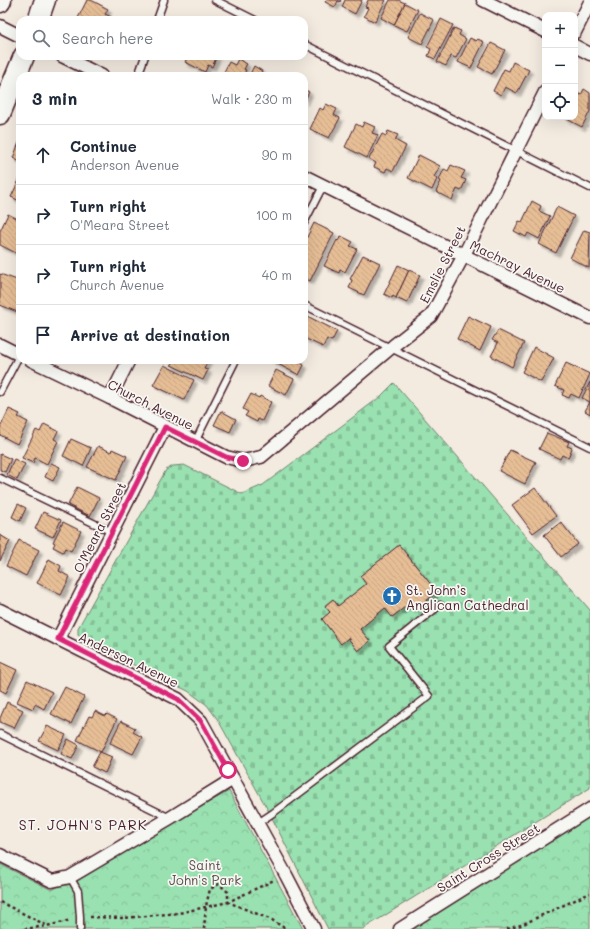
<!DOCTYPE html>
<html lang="en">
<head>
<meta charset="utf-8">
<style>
  :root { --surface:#fff; --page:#f2f2f3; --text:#1f2937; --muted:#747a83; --line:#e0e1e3 }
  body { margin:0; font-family:Mali,sans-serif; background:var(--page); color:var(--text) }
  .controls { position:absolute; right:12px; top:12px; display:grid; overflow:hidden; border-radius:8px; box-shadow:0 4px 16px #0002 }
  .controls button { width:36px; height:36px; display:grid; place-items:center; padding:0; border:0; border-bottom:1px solid var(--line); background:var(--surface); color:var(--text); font:20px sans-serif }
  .stop { position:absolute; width:12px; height:12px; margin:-9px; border:3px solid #db2777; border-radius:50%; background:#fff }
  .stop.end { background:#db2777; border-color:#fff; box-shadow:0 1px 4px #0008 }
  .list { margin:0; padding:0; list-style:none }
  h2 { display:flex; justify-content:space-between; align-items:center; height:52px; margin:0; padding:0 16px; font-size:17px }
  h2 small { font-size:13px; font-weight:400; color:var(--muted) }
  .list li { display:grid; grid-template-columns:26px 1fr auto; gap:12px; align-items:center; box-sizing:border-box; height:60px; padding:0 16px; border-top:1px solid var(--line) }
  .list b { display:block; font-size:15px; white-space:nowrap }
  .list p { margin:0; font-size:13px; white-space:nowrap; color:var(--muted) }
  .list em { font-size:13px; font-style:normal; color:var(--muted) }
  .icon { flex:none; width:22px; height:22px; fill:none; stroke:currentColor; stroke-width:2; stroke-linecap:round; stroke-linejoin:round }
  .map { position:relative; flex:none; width:590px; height:929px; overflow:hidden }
  .search { position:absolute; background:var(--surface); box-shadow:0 4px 16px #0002; left:16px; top:16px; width:292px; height:44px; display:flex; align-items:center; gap:10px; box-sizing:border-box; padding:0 14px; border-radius:12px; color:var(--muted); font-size:15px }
  .panel { position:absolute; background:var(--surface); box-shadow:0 4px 16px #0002; left:16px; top:72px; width:292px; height:292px; border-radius:12px }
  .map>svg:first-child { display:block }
  .cemetery { fill:url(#cemetery-stones); stroke:#72806e; fill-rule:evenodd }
  .park { fill:url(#park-crowns); stroke:#72806e }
  .building { fill:url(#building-back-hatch); stroke:#4a1f2b; filter:url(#shadow) }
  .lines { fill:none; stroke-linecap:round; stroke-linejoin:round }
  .lane-casing { stroke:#4a1f2b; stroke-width:9 }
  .street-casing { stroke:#4a1f2b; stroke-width:15 }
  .primary-casing { stroke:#4a1f2b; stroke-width:23 }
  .path { stroke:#4a1f2b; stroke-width:2.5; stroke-dasharray:3 3; stroke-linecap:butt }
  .lane { stroke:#f6f6f2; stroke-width:6 }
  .street { stroke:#f6f6f2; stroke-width:12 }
  .primary { stroke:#f6f6f2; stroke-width:20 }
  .route { stroke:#db2777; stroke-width:5 }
  .labels { text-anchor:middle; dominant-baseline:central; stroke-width:3.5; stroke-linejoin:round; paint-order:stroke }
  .street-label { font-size:13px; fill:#4a1f2b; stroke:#f6f6f2 }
  .poi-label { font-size:13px; fill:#4a1f2b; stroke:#f6f6f2; text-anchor:start }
  .park-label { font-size:13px; fill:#5e504c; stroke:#f6f6f2 }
  .neighbourhood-label { font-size:14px; letter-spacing:1px; fill:#4a1f2b; stroke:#f6f6f2 }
</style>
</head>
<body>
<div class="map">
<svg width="590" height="929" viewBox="0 0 590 929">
  <defs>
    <pattern id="cemetery-stones" width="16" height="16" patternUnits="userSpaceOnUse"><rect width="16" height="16" fill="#99e1b0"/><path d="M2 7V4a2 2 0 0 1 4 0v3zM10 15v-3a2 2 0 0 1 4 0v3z" fill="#85c198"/></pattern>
    <pattern id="park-crowns" width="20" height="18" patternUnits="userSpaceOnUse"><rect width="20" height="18" fill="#99e1b0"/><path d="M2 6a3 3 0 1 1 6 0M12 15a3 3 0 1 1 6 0" fill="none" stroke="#85c198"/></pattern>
    <pattern id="building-back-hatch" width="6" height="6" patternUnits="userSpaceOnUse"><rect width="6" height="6" fill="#e6be96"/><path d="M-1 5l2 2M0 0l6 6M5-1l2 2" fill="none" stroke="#c7a381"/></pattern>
    <filter id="shadow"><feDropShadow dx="3.5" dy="3.5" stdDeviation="1" flood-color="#0004"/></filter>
  </defs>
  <rect width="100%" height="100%" fill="#f3ebe0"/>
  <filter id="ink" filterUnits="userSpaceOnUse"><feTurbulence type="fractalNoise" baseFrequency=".025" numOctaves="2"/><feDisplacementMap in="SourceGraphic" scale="8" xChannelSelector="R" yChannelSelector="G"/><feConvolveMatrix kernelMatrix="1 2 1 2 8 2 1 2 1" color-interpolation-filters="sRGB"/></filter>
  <g filter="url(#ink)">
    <path class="cemetery" d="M394 383 590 610V788L363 929H328L269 812 218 720 207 705 188 691 82 640 78 634V628L166 470 173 466 184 465 242 494 263 485 380 397ZM399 545 437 592 421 605 419 603 412 609 409 604 392 617 385 608 360 629 358 651 348 638 341 643 322 619 330 612 325 605 333 599 338 606 366 584 360 576Z"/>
    <g class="park">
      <polygon points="229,791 303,929 0,929 0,864 52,890"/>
      <polygon points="590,816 590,929 406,929"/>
    </g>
    <g class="building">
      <polygon points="87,0 91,0 108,9 105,14 118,20 82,20 78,18"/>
      <polygon points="326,0 341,0 340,2 338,1 335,7 325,2"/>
      <polygon points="345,0 362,0 355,14 342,7"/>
      <polygon points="368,0 386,0 375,22 364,16 368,8 365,7"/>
      <polygon points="390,0 398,0 405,3 394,25 381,18"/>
      <polygon points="405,3 418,10 407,31 394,25"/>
      <polygon points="420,13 434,20 422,44 408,37"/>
      <polygon points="441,19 453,25 435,59 428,56 431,49 427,47"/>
      <polygon points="454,28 461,31 459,35 466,39 456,58 451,56 446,66 437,62"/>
      <polygon points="470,38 476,41 478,39 484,42 471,68 458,62"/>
      <polygon points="491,43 505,50 492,74 478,67"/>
      <polygon points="188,56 217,56 212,67 208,65 205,72 185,62"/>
      <polygon points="238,59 247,64 244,69 246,70 243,76 222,76 229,62 235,65"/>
      <polygon points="513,62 529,70 517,93 505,87 501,95 493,91 504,69 509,71"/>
      <polygon points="254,66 262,71 260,76 249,76"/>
      <polygon points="304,89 309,92 304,102"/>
      <polygon points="584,89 590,93 590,111 582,127 563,117 575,117 575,92 581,95"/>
      <polygon points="326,104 337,109 334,115 340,118 329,138 310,129 320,108 323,110"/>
      <polygon points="364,122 375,127 372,133 378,135 367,158 345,147 356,124 362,127"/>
      <polygon points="388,131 398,135 395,140 406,146 393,171 387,168 385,172 374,167 376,163 369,159 382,134 386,136"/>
      <polygon points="20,140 20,162 13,158"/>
      <polygon points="419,155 440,166 434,177 437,179 432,190 408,178"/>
      <polygon points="451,165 465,171 461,178 466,180 461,191 457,189 452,200 436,192 441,181 439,180 444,169 448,171"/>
      <polygon points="20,178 20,201 11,197"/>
      <polygon points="532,201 541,206 539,211 550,216 539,239 528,233 526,237 514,231 519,221 522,222"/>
      <polygon points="557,207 574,216 556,253 539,244"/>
      <polygon points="8,214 20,220 20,255 0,245 0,231"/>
      <polygon points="314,223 334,233 310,281 304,278 304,243"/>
      <polygon points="584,230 590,232 589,268 570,258"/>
      <polygon points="341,236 353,242 350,246 357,249 345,272 340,269 339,273 324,266 337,240 338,241"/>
      <polygon points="363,255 380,263 364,295 349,288 352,280 350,279"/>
      <polygon points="398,265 409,270 396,298 393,296 392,298 384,294"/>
      <polygon points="409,270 420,275 407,303 396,298"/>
      <polygon points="0,274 20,281 20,313 0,305"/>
      <polygon points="305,315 337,331 332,341 327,339 323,347 304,338"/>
      <polygon points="468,316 491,327 480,351 457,339"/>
      <polygon points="498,330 524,343 512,367 491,356 498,343 492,340"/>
      <polygon points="534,347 554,358 541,382 522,372"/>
      <polygon points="173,360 208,360 204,369 208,370 203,380 171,365"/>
      <polygon points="270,360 300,360 299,362 304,365 299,375"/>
      <polygon points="566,363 590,374 579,398 571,394 569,398 562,395 564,390 555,386"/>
      <polygon points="164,365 194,380 184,400 153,385"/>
      <polygon points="276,370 294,379 286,395 268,386"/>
      <polygon points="590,382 590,402 582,398"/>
      <polygon points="251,394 259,398 260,396 271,402 262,421 258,419 257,422 245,416 248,412 243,409"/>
      <polygon points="590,402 590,414 585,411"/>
      <polygon points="9,409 20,414 18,417 28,422 17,444 0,435 0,428"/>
      <polygon points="221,411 236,419 230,432 214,425"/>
      <polygon points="44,424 58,431 54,439 58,441 47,464 35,458 33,463 22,458 36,430 40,432"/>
      <polygon points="547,433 569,442 567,446 572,448 568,458 562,455 560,459 539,449"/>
      <polygon points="71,439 91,448 83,466 63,456"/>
      <polygon points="98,446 111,452 112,449 127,456 116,480 87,467"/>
      <polygon points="510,450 536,462 525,484 499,471"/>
      <polygon points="0,454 11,459 5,472 0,470"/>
      <polygon points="14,459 25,464 17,480 7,475"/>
      <polygon points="51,463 60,467 53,481 45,477"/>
      <polygon points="77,487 99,498 90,516 68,505"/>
      <polygon points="535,488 556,516 533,533 512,505"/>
      <polygon points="18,504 26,508 20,521 12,517"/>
      <polygon points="43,512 61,520 53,537 35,529"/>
      <polygon points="63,522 81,531 71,551 65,548 63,552 53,547 55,543 53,542"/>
      <polygon points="561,522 578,544 561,557 544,535"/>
      <polygon points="0,535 10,541 0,561"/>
      <polygon points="19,540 39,550 26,576 6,566"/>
      <polygon points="399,545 437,592 421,605 419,603 412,609 409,604 392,617 385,608 360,629 370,641 358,651 348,638 341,644 322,619 330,612 325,606 333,599 338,606 366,584 360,576"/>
      <polygon points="49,559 61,566 59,571 70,577 61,595 37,583"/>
      <polygon points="0,662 17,670 6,693 0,690"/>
      <polygon points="27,680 52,692 44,709 35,704 33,709 17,702"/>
      <polygon points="65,687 84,697 71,724 51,714"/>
      <polygon points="7,702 23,710 14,728 0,722 0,718"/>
      <polygon points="95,711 105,716 107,714 117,719 101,752 77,740 89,716 92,717"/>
      <polygon points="121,721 135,728 133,732 142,737 133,754 110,743"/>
      <polygon points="47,726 66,735 58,750 39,741"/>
      <polygon points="68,739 79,745 72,759 61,754"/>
      <polygon points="100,752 112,757 105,773 92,767"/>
    </g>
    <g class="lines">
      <g class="lane-casing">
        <g id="lane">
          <polyline points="215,0 255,20"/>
          <polyline points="157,20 164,0"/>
          <polyline points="304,44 590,188"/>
          <polyline points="138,76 145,56"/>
          <polyline points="304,223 323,186"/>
          <polyline points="304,305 590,447"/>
          <polyline points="0,392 20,354"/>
          <polyline points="195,442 236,360"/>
          <polyline points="0,478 112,532"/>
          <polyline points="0,734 170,818"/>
          <polyline points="258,823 273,813 429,696 389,646 440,605"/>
          <polyline points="70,877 78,891 80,917 80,929"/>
        </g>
      </g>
      <g class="street-casing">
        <g id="street">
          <polyline points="483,0 545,31"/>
          <polyline points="0,26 20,36"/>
          <polyline points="575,32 590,2"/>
          <polyline points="575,46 590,54"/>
          <polyline points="62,56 102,76"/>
          <polyline points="304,176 590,318"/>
          <polyline points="0,345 20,355"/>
          <polyline points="31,360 110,398 226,457 243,461 261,457 393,346 431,316 464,255 545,92"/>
          <polyline points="110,398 129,360"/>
          <polyline points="0,610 178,699 201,721 286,875 314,929"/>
          <polyline points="58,639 165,427"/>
          <polyline points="0,855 52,881 70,877 170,818 233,779"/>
          <polyline points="400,929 590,809"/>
        </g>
      </g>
      <g class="primary-casing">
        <g id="primary">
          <polyline points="0,2 1,0"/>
          <polyline points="38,20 45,0"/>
          <polyline points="0,114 24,56"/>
        </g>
      </g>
      <g class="path">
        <polyline points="0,902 46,925"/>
        <polyline points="90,917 124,918 179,913 228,902 274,880"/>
        <polyline points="24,929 47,926 71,920"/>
        <polyline points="204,929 206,906 210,889 219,884 228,892 228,902 272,920 286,929"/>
        <polyline points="507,929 521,925 590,893"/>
      </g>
      <use href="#lane" class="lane"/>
      <use href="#street" class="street"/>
      <use href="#primary" class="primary"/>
    </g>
  </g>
  <g class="lines" filter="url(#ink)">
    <polyline class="route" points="228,770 201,721 178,699 58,639 165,427 226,457 243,461"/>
  </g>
  <defs>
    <g id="church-disc" transform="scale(1)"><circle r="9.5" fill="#1f6fb2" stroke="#f6f6f2"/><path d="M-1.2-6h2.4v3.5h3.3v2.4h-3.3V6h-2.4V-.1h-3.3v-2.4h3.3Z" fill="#fff"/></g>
  </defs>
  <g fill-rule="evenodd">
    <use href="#church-disc" x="392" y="596"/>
  </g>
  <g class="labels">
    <g class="street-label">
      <text transform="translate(442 264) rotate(-63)">Emslie Street</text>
      <text transform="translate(518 266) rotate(26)">Machray Avenue</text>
      <text transform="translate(151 404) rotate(27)">Church Avenue</text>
      <text transform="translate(99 527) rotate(-63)">O'Meara Street</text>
      <text transform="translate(129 659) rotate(26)">Anderson Avenue</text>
      <text transform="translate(488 857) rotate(-32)">Saint Cross Street</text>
    </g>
    <g class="poi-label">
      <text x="406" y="589">St. John’s<tspan x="406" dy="15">Anglican Cathedral</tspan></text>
    </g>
    <g class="park-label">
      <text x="205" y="864">Saint<tspan x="205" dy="15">John's Park</tspan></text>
    </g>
    <g class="neighbourhood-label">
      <text x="83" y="824">ST. JOHN'S PARK</text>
    </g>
  </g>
</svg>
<div class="controls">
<button>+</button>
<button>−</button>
<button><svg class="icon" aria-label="locate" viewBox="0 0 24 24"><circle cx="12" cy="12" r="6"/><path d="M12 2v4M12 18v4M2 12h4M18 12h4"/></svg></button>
</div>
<div class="stop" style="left:228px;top:770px"></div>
<div class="stop end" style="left:243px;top:461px"></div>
<div class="search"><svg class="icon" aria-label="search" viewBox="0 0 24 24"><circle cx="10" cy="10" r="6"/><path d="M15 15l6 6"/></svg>Search here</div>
<section class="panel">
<h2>3 min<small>Walk · 230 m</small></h2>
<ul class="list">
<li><svg class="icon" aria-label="ahead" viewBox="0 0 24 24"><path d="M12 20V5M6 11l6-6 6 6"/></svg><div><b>Continue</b><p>Anderson Avenue</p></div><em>90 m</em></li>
<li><svg class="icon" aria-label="right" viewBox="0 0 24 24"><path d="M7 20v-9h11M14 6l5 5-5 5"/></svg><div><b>Turn right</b><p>O'Meara Street</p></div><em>100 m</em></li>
<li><svg class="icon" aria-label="right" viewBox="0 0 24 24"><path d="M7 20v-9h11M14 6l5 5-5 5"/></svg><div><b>Turn right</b><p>Church Avenue</p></div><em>40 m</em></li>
<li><svg class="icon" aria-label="arrive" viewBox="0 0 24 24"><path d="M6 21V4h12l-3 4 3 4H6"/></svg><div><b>Arrive at destination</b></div></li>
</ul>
</section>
</div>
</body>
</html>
